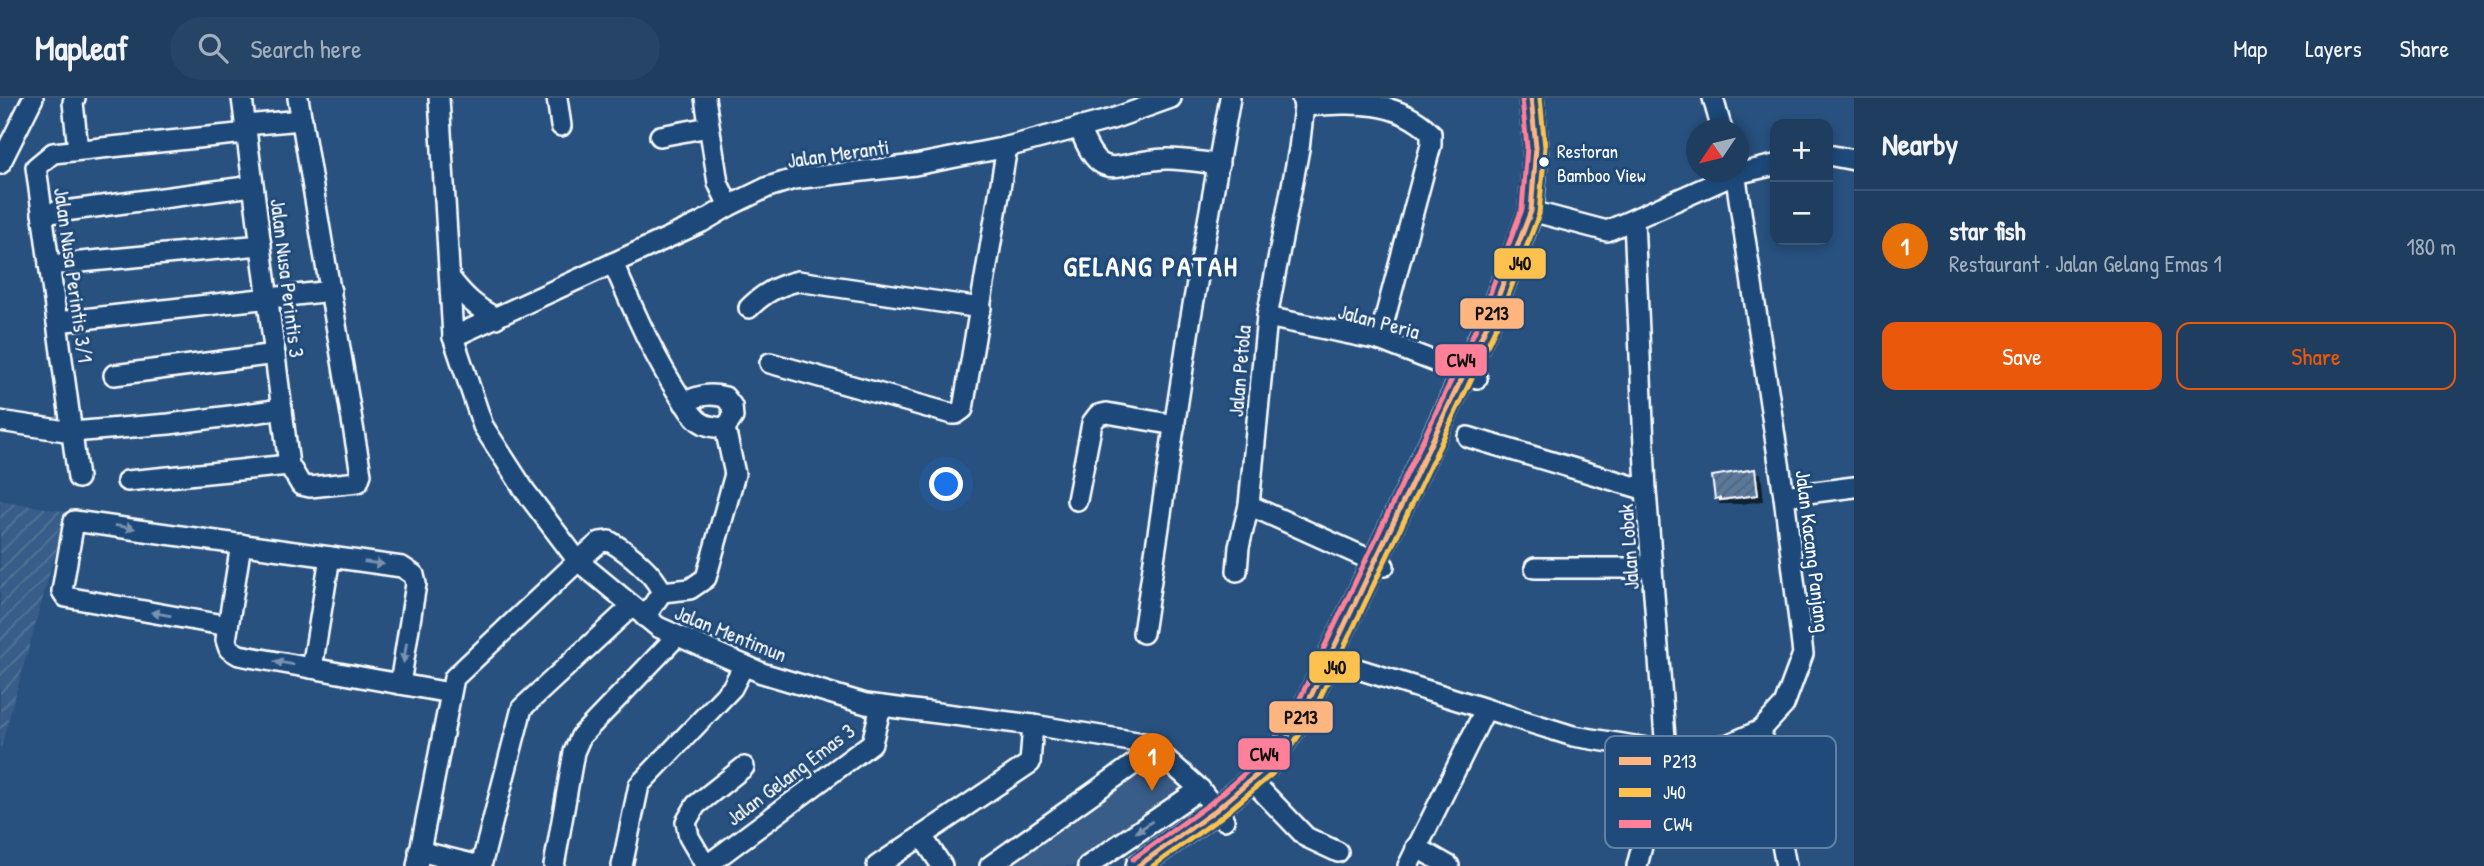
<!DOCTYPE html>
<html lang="en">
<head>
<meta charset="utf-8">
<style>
  :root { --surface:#1e3d5f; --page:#264465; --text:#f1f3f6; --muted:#a1aebd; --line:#3c5674; --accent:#ea580c }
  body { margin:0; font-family:"Patrick Hand",sans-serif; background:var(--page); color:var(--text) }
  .controls { position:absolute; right:21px; top:21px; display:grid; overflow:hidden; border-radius:14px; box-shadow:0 4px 10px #0003 }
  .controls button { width:63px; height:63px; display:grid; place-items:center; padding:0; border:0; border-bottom:2px solid var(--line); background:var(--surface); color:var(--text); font:35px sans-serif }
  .compass { position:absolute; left:1686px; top:21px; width:63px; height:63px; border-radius:50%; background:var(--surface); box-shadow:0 4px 10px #0003; rotate:235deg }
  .you { position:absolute; left:947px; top:387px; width:24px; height:24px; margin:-18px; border:5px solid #fff; border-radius:50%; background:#1a73e8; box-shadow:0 0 0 10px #1a73e833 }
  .badge { display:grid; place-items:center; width:46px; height:46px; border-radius:50%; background:var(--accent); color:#fff; font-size:23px; font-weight:700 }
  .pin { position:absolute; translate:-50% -58px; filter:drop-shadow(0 2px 4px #0008) }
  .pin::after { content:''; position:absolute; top:37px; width:24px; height:21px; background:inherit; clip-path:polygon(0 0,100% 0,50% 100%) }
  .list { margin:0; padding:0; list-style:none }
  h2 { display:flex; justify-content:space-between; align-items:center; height:91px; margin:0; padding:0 28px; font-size:30px }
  h2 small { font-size:23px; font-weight:400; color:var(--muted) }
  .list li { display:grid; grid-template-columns:46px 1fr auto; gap:21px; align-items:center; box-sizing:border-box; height:112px; padding:0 28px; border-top:2px solid var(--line) }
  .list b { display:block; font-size:26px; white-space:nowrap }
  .list p { margin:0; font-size:23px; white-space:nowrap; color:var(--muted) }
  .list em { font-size:23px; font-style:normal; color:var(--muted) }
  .actions { display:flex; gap:14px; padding:21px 28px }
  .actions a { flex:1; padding:16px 0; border:2px solid var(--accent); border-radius:14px; text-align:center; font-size:24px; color:var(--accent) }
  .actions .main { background:var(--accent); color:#fff }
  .icon { flex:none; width:38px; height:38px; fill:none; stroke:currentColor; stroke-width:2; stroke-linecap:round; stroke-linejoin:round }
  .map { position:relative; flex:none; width:1854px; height:768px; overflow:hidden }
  header { display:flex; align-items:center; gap:42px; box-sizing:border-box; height:98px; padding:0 35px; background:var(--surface); border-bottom:2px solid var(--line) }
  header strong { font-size:33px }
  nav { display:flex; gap:38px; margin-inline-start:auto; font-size:24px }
  .search { width:490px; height:63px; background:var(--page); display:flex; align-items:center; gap:18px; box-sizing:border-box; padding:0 24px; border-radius:38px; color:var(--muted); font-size:26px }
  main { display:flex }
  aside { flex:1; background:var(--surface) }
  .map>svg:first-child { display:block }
  .built { fill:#375d88 }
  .industrial { fill:url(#industrial-furrows) }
  .building { fill:url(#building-hatch); stroke:#fff; stroke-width:2; filter:url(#shadow) }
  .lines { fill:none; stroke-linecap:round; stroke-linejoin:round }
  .minor-casing { stroke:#fff; stroke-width:24 }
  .major-casing { stroke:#fff; stroke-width:28 }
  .minor { stroke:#1f4a7a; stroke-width:19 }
  .major { stroke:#1f4a7a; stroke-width:23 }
  .bus-1-casing { stroke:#1f4a7a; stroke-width:10 }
  .bus-2-casing { stroke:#1f4a7a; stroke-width:10 }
  .bus-3-casing { stroke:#1f4a7a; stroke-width:10 }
  .bus-1 { stroke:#ffb580; stroke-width:5 }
  .bus-2 { stroke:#fcc24d; stroke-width:5 }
  .bus-3 { stroke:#ff8098; stroke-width:5 }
  .oneway { fill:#7992af }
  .bus-dot { fill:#fff; stroke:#1f4a7a; stroke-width:2.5 }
  .labels { text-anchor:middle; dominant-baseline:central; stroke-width:6; stroke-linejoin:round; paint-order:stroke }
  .bus-label { font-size:19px; fill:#fff; stroke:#1f4a7a; text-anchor:start }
  .street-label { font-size:21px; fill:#fff; stroke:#1f4a7a }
  .district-label { font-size:28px; font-weight:bold; letter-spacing:2px; fill:#fff; stroke:#1f4a7a }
  .key { fill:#1f4a7a; stroke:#6280a2; stroke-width:2 }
  .key-label { font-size:19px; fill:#fff }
  .line-badge { stroke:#1f4a7a; stroke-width:2.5 }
  .pale-badge-label { font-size:19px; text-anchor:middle; font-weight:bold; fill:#111 }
</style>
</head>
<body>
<header>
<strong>Mapleaf</strong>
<div class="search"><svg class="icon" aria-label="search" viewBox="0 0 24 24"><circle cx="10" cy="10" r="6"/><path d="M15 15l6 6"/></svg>Search here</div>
<nav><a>Map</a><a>Layers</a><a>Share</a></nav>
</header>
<main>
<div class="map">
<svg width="1854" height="768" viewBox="0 0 1854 768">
  <defs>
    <pattern id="industrial-furrows" width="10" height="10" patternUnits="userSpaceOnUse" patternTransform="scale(1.75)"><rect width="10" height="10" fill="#375d88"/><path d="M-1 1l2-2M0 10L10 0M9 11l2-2" fill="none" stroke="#55759a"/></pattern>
    <pattern id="building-hatch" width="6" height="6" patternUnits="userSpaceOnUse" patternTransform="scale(1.75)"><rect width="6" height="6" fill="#5a7a9d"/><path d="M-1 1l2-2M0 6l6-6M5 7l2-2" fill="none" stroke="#536374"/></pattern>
    <filter id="shadow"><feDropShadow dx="5" dy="5" stdDeviation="0" flood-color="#0009"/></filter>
  </defs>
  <rect width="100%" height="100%" fill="#28517f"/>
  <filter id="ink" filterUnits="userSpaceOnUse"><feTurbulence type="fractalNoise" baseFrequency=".0143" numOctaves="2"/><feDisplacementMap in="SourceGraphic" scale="14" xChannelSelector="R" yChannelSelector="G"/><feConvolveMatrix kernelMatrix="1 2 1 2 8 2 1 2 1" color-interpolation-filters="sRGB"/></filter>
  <g filter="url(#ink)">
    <polygon class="built" points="1155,651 1200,691 1088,768 997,768"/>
    <polygon class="industrial" points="0,402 67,414 0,652"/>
    <polygon class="building" points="1755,371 1758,397 1720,402 1720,400 1715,401 1712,378"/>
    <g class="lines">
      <g class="minor-casing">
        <g id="minor">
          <polyline points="75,0 73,4 78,52"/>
          <polyline points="242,0 289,367 301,387 310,389 358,384 361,376 298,0"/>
          <polyline points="439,0 453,239 483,328 525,393 578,463 658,529 762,575 866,606 1033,627 1143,645 1155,651 1200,691 1224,722"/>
          <polyline points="557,0 561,28"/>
          <polyline points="705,0 718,85 729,108"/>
          <polyline points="1713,0 1722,32"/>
          <path d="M1304 8C1350 5 1395 0 1431 35V47L1379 242"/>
          <polyline points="245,27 302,22"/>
          <path d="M1079 29C1102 90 1115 63 1165 61 1181 60 1203 65 1219 66"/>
          <polyline points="660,38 709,29"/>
          <polyline points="1828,57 1854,62"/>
          <polyline points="0,66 33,0"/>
          <polyline points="1531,113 1607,133 1736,76 1775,67"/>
          <polyline points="42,116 253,88"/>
          <polyline points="1634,122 1646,392 1666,653 1637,768"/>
          <path d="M613 165C633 210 652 256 679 297 685 305 691 317 699 323 707 329 715 329 725 330L733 319 732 308 725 299C709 295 699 297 684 305"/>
          <polyline points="49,167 261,147"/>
          <path d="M450 180C463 197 476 210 496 220"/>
          <path d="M749 210C764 195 777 188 798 183L981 210"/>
          <polyline points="1267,219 1379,242 1477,280"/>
          <polyline points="57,224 331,193"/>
          <polyline points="453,239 702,124 729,108 768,89 794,81 915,67 1007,49 1112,21 1171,0"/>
          <polyline points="770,265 952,316 956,316 963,311 1007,49"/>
          <polyline points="114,277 275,256"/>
          <polyline points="0,323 72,334 169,326 282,311"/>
          <polyline points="1468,339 1646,392"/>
          <polyline points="78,380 36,69 53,55 246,35"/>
          <polyline points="127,383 289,367"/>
          <polyline points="1784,398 1854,389"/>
          <polyline points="1077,402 1092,325 1098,317 1107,315 1175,327"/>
          <polyline points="1249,407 1384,468"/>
          <polyline points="241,446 226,542 229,551 239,557 450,595"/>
          <polyline points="1535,470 1652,470"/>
          <polyline points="1237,473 1239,449 1249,407 1267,219 1299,51 1304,8 1302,0"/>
          <polyline points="662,494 690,491 706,480 735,376 725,330"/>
          <polyline points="228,528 66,499 62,493 74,423 402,469 414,477 416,486 400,586"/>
          <polyline points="1143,535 1190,224 1230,0"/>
          <polyline points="1329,562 1573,638 1666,653 1727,647 1761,632 1784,607 1803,556 1784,398 1735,74"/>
          <polyline points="312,570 330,459"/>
          <polyline points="1761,632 1786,768"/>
          <polyline points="1260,691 1306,739 1338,754"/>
          <polyline points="922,738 942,768"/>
          <polyline points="1416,749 1449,768"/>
          <polyline points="419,753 480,768"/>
          <path d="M417 768 454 580 578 463 600 444 609 443C628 454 653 474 662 494L645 519"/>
          <polyline points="481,768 522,610 632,508"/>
          <polyline points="554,768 574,654 581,638 677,538"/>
          <polyline points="622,768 639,687 732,590 744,567"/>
          <polyline points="706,768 872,645 881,608"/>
          <polyline points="706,768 689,739 686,724 696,707 744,669"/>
          <polyline points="877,768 1030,665 1033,627"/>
          <polyline points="990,768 1155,651"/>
          <polyline points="1088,768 1200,691"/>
          <polyline points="1408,768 1485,612"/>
        </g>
      </g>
      <g class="major-casing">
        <polyline id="major" points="1138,768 1216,712 1266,669 1301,619 1488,225 1531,113 1536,49 1531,0"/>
      </g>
      <use href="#minor" class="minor"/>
      <use href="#major" class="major"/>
      <g class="bus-1-casing">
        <polyline id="bus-1" points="1138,768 1216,712 1266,669 1301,619 1488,225 1531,113 1536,49 1531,0"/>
      </g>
      <g class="bus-2-casing">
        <polyline id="bus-2" points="1153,768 1221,719 1272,676 1309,623 1496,229 1539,116 1545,49 1540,0"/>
      </g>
      <g class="bus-3-casing">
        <polyline id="bus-3" points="1133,761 1211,705 1259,663 1293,615 1480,222 1522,111 1527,49 1522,1"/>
      </g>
      <use href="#bus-1" class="bus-1"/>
      <use href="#bus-2" class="bus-2"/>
      <use href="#bus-3" class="bus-3"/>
    </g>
    <defs><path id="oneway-solid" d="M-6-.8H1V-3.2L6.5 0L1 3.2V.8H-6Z" transform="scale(1.75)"/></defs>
    <g class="oneway">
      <use href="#oneway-solid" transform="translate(125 429) rotate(9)"/>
      <use href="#oneway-solid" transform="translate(374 465) rotate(8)"/>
      <use href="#oneway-solid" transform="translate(161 516) rotate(-170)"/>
      <use href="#oneway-solid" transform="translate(405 555) rotate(99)"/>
      <use href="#oneway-solid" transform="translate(284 565) rotate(-170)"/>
      <use href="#oneway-solid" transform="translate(1144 729) rotate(145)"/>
    </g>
  </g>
  <circle class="bus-dot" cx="1544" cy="64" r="6"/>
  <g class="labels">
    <g class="bus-label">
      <text x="1557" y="53">Restoran<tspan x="1557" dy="24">Bamboo View</tspan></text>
    </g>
    <g class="street-label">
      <text transform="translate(838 55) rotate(-8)">Jalan Meranti</text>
      <text transform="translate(74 177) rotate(82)">Jalan Nusa Perintis 3/1</text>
      <text transform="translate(288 180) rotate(83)">Jalan Nusa Perintis 3</text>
      <text transform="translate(1379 223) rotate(15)">Jalan Peria</text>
      <text transform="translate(1239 273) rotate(-85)">Jalan Petola</text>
      <text transform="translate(1628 449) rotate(-94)">Jalan Lobak</text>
      <text transform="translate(1813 453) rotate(83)">Jalan Kacang Panjang</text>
      <text transform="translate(731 535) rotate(22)">Jalan Mentimun</text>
      <text transform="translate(790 676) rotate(-37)">Jalan Gelang Emas 3</text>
    </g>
    <g class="district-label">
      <text x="1151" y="168">GELANG PATAH</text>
    </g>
  </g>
  <rect x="1605" y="638" width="231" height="112" rx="10" class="key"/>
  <rect x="1619" y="659" width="32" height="8" fill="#ffb580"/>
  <rect x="1619" y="690" width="32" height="9" fill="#fcc24d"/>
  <rect x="1619" y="722" width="32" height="8" fill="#ff8098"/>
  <g class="key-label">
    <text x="1663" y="670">P213</text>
    <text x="1663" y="701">J40</text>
    <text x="1663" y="733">CW4</text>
  </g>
  <g class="line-badge">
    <rect x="1493" y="149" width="54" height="33" rx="7" fill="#fcc24d"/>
    <rect x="1459" y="199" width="66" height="33" rx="7" fill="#ffb580"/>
    <rect x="1434" y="245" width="54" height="34" rx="7" fill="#ff8098"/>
    <rect x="1308" y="552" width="53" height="34" rx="7" fill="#fcc24d"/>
    <rect x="1268" y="602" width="66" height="34" rx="7" fill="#ffb580"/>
    <rect x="1237" y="639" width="54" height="34" rx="7" fill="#ff8098"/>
  </g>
  <g class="pale-badge-label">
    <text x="1520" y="172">J40</text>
    <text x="1492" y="222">P213</text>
    <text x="1461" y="269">CW4</text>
    <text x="1335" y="576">J40</text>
    <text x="1301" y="626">P213</text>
    <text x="1264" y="663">CW4</text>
  </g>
</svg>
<div class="controls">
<button>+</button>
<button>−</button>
</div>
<svg class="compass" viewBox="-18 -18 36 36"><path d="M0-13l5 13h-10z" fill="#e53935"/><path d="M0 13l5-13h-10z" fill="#a1aebd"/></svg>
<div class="you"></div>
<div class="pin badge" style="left:1152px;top:693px;background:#e8710a">1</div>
</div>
<aside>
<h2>Nearby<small></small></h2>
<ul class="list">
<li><span class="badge" style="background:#e8710a">1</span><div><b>star fish</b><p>Restaurant · Jalan Gelang Emas 1</p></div><em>180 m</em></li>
</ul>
<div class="actions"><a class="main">Save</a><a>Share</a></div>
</aside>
</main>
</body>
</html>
